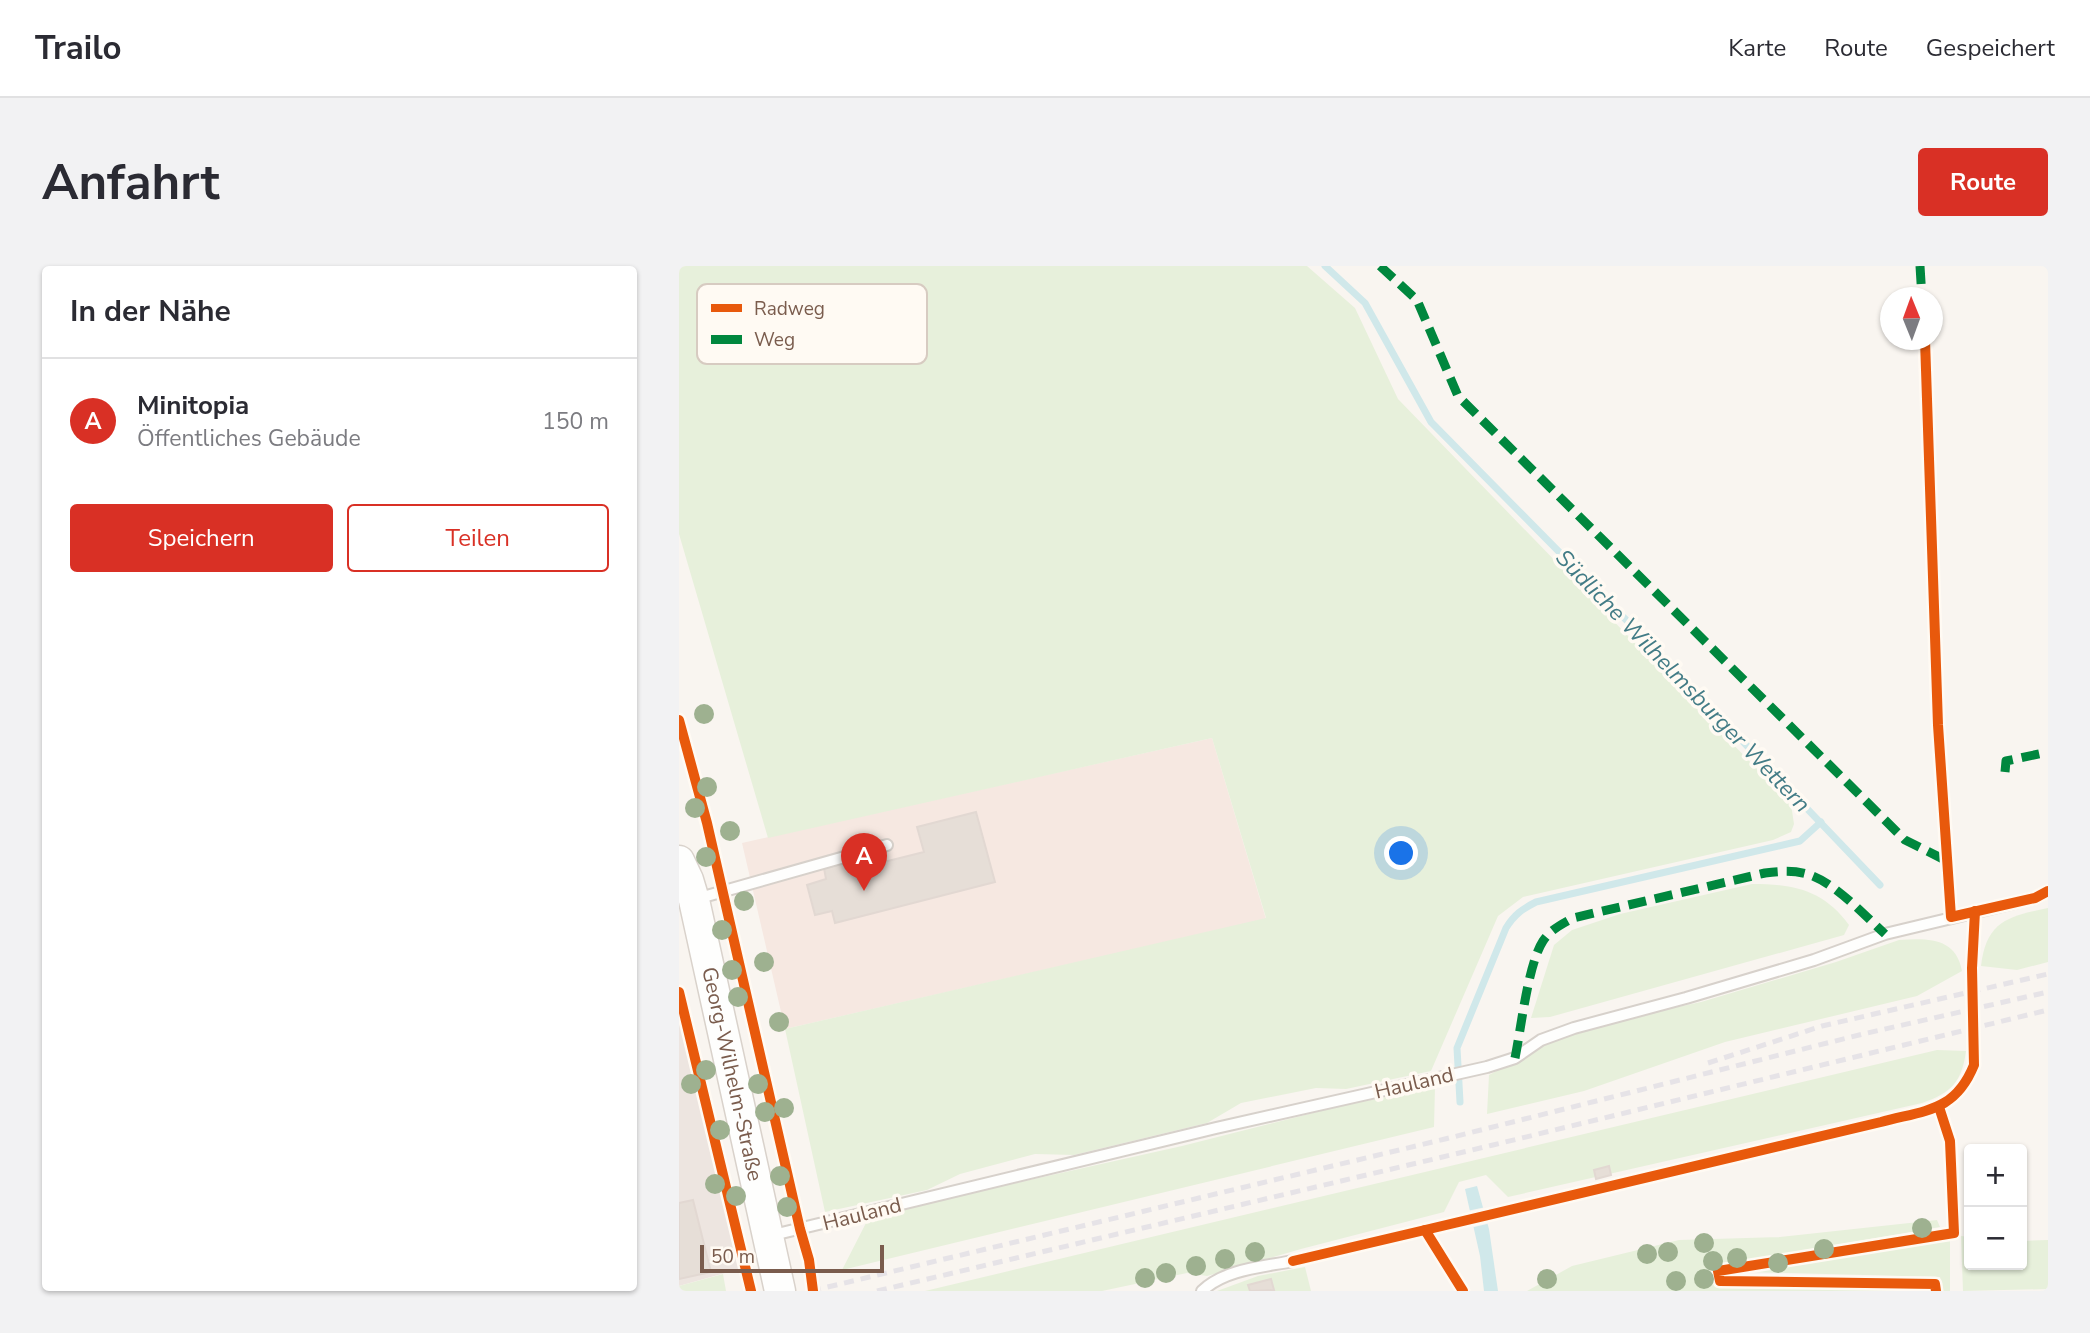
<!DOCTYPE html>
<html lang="de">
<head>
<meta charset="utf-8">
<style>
  :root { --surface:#fff; --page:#f2f2f3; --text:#2b2b33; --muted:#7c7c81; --line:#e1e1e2; --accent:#d93025 }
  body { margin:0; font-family:"Nunito Sans",sans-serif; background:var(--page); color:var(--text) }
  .controls { position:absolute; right:21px; bottom:21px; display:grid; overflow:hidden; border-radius:7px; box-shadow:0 2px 5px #0004 }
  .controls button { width:63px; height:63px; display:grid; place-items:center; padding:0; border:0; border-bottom:2px solid var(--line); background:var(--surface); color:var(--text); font:35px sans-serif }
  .compass { position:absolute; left:1201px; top:21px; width:63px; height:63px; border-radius:50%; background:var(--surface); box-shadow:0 2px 5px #0004; rotate:359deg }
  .scale { position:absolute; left:21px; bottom:18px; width:184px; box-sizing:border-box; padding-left:7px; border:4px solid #7a5c4d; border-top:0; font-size:19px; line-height:24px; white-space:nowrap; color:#7a5c4d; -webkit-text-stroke:5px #fffaf3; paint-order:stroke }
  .you { position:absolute; left:723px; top:588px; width:24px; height:24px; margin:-18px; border:5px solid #fff; border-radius:50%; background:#1a73e8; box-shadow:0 0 0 10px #1a73e833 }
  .badge { display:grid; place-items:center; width:46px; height:46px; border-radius:50%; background:var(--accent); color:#fff; font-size:23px; font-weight:700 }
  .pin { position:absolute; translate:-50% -58px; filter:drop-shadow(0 2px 4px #0008) }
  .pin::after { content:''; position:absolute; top:37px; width:24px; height:21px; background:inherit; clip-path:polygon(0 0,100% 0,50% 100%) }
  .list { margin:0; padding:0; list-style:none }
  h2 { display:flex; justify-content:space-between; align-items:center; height:91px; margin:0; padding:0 28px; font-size:30px }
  h2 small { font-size:23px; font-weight:400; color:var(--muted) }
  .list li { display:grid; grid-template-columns:46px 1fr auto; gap:21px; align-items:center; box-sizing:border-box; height:126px; padding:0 28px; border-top:2px solid var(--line) }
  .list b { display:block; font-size:26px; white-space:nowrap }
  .list p { margin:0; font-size:23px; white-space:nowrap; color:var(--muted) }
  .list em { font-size:23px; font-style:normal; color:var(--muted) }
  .actions { display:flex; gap:14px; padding:21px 28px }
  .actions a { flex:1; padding:16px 0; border:2px solid var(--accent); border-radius:7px; text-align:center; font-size:24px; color:var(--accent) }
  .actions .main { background:var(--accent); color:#fff }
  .map { position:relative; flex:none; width:1369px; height:1025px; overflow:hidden; border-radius:7px }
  header { display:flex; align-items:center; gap:42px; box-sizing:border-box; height:98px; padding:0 35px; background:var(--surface); border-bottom:2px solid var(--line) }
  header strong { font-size:33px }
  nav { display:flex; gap:38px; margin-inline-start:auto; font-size:24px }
  .intro { display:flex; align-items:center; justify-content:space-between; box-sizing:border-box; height:168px; padding:0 42px }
  h1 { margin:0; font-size:49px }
  .button { padding:18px 32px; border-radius:7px; background:var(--accent); color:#fff; font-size:24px; font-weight:700 }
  main { display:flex; gap:42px; padding:0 42px }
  aside { flex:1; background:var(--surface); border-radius:7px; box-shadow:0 2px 5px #0004 }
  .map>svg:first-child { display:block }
  .commercial { fill:#f6e8e1 }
  .industrial { fill:#ede5e0 }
  .green { fill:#e7f0db }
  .water { fill:#d0e8ea }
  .pier { fill:#f9f5f0 }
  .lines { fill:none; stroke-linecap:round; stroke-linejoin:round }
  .stream { stroke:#d0e8ea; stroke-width:7 }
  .building { fill:#e6ded7; stroke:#e2d8d2; stroke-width:2 }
  .service-casing { stroke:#d7d1cb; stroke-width:14 }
  .secondary-casing { stroke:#d9d2cb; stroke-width:33 }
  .service { stroke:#fefefd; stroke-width:10 }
  .secondary { stroke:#fefefd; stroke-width:30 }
  .rail { stroke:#e6e3e7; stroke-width:5; stroke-dasharray:10 7; stroke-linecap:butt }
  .quiet { stroke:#00873e; stroke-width:9; stroke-dasharray:18 9; stroke-linecap:butt }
  .cycleway-casing { stroke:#fffaf3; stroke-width:15 }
  .cycleway { stroke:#e8590c; stroke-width:10 }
  .tree { fill:#9eb190 }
  .labels { text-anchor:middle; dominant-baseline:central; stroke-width:7; stroke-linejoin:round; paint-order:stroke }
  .street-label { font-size:21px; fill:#7a5c4d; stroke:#fffaf3 }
  .water-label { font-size:23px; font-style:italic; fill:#437c86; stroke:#fffaf3 }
  .key { fill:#fffaf3; stroke:#d7cbc1; stroke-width:2 }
  .key-label { font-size:19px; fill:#7a5c4d }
</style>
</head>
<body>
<header>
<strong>Trailo</strong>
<nav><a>Karte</a><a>Route</a><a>Gespeichert</a></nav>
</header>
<div class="intro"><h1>Anfahrt</h1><a class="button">Route</a></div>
<main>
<aside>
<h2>In der Nähe<small></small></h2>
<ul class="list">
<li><span class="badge">A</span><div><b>Minitopia</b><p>Öffentliches Gebäude</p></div><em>150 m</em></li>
</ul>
<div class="actions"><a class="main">Speichern</a><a>Teilen</a></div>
</aside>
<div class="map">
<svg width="1369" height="1025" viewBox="0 0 1369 1025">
  <rect width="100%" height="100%" fill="#f9f5f0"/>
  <polygon class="commercial" points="533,472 587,653 106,763 63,577"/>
  <polygon class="industrial" points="0,756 60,1003 0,1020"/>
  <g class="green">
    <polygon points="0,0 628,0 676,42 719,133 1112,538 1115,558 1112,566 1094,574 844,631 819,650 752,805 667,823 637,822 562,837 528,857 395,889 356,888 281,908 248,924 146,946 106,763 587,652 533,472 89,572 0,268"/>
    <path d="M1073 618C1115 618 1144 624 1170 659L1165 669 871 751 852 752 875 679 893 664 941 648Z"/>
    <path d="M1369 642V696L1338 704 1302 700C1307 655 1330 650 1369 642Z"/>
    <path d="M1220 674C1248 672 1277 671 1283 705L1238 730 1046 776 905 825 808 848 810 809 869 777 944 753 1022 736 1157 696Z"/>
    <path d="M1258 784 1287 785C1283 816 1272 827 1243 837L829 931 807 909 780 916 765 946 622 983 528 1010 508 1007 423 1025H246Z"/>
    <polygon points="756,821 755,861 163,1004 188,955 233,940 503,880 662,840"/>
    <polygon points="1258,954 1261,961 1034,1000 1036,1019 1240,1025 848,1025 893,1000 1000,974 1101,971"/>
    <polygon points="1282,970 1290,971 1290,999 1343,999 1343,975 1369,974 1369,1023 1284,1025"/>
    <polygon points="1271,971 1271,1025 1264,1025 1261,1011 1065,1006"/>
    <polygon points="626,1001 632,1025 538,1025 579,1010"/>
    <polygon points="44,1008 47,1025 0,1025 0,1020"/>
  </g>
  <polygon class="water" points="798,920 810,963 819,1025 805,1025 801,990 786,923"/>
  <polygon class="pier" points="807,941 812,957 791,962 788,945"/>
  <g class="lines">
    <g class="stream">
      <polyline points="646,0 686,37 752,156 962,369 1201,619"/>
      <path d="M781 836 778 782 827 662C835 649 843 643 857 636L1121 575 1142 556"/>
    </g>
  </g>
  <g class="building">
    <polygon points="297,546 316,616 156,657 153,645 136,649 128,619 147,613 145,602 179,593 181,602 245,586 238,561"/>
    <polygon points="930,900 932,909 917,913 915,904"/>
    <polygon points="14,934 32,1006 0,1013 0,937"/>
    <polygon points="592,1013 595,1024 571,1025 569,1019"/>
  </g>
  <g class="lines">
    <g class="service-casing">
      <g id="service">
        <polyline points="17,633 208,579"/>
        <polyline points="90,970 537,862 808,801 836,792 862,774 895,762 1007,732 1135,694 1206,668 1356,632 1369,625"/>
        <path d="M523 1025C546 1003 584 1001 614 995"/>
      </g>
    </g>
    <g class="secondary-casing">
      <g id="secondary">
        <path id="s1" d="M0 595 9 614 15 634 101 1025"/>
      </g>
    </g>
    <use href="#service" class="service"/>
    <use href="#secondary" class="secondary"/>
    <g class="rail">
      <polyline points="1029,797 1143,760 1369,708"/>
      <polyline points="132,1025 766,873 1184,768 1369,726"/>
      <polyline points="198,1025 814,879 1369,744"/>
    </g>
    <g class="quiet">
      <polyline points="701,0 738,34 779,130 1226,574 1268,595"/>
      <polyline points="1241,0 1243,32"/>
      <polyline points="1326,506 1327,495 1369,486"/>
      <path d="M836 792C842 763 849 698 864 675 871 664 883 658 894 652L1086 607C1101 605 1116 604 1131 609 1157 618 1185 649 1206 668"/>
    </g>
    <g class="cycleway-casing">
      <g id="cycleway">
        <polyline points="1246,74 1259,459 1272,651 1356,632 1369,625"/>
        <polyline points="0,454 28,557 121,963 130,994 134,1025"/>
        <polyline points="0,726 72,1025"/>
        <polyline points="614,995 746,964"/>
        <path d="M784 1025 746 964 1202 856C1246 844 1276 846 1295 799L1293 702 1296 645"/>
        <polyline points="1257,1025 1256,1018 1041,1015 1039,1005 1275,967 1271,875 1260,841"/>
      </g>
    </g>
    <use href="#cycleway" class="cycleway"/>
  </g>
  <g class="tree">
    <circle cx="25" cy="448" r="10"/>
    <circle cx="28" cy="521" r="10"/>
    <circle cx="16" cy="542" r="10"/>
    <circle cx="51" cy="565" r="10"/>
    <circle cx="27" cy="591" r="10"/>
    <circle cx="65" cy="635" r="10"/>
    <circle cx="43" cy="664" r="10"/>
    <circle cx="85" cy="696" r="10"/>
    <circle cx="53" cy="704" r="10"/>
    <circle cx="59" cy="731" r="10"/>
    <circle cx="100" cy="756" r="10"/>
    <circle cx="27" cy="804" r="10"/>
    <circle cx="12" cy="818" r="10"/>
    <circle cx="79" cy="818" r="10"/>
    <circle cx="105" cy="842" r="10"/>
    <circle cx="86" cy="846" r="10"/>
    <circle cx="41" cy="864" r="10"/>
    <circle cx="101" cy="910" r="10"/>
    <circle cx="36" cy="918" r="10"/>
    <circle cx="57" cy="930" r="10"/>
    <circle cx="108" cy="941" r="10"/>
    <circle cx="1243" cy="962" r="10"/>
    <circle cx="1025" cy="977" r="10"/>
    <circle cx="1145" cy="983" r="10"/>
    <circle cx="576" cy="986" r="10"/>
    <circle cx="989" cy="986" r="10"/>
    <circle cx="968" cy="988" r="10"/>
    <circle cx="1058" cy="992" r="10"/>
    <circle cx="546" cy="993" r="10"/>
    <circle cx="1034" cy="995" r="10"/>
    <circle cx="1099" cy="997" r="10"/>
    <circle cx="517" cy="1000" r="10"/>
    <circle cx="487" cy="1007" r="10"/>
    <circle cx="466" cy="1012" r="10"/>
    <circle cx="868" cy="1013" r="10"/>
    <circle cx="1025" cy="1013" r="10"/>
    <circle cx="997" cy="1015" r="10"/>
  </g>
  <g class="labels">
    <g class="street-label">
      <text stroke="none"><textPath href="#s1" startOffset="220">Georg-Wilhelm-Straße</textPath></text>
      <text transform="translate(735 817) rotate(-13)">Hauland</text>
      <text transform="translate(183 948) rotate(-14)">Hauland</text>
    </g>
    <g class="water-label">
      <text transform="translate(1004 415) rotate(46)">Südliche Wilhelmsburger Wettern</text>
    </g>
  </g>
  <rect x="18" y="18" width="230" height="80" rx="10" class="key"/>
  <rect x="32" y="38" width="31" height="8" fill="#e8590c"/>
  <rect x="32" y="69" width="31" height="9" fill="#00873e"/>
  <g class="key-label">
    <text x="75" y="49">Radweg</text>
    <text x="75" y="80">Weg</text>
  </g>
</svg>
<div class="controls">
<button>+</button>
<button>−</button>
</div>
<svg class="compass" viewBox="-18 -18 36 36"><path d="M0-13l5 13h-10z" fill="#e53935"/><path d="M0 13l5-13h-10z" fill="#7c7c81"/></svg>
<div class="scale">50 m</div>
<div class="you"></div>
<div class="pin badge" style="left:185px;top:625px">A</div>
</div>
</main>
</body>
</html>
